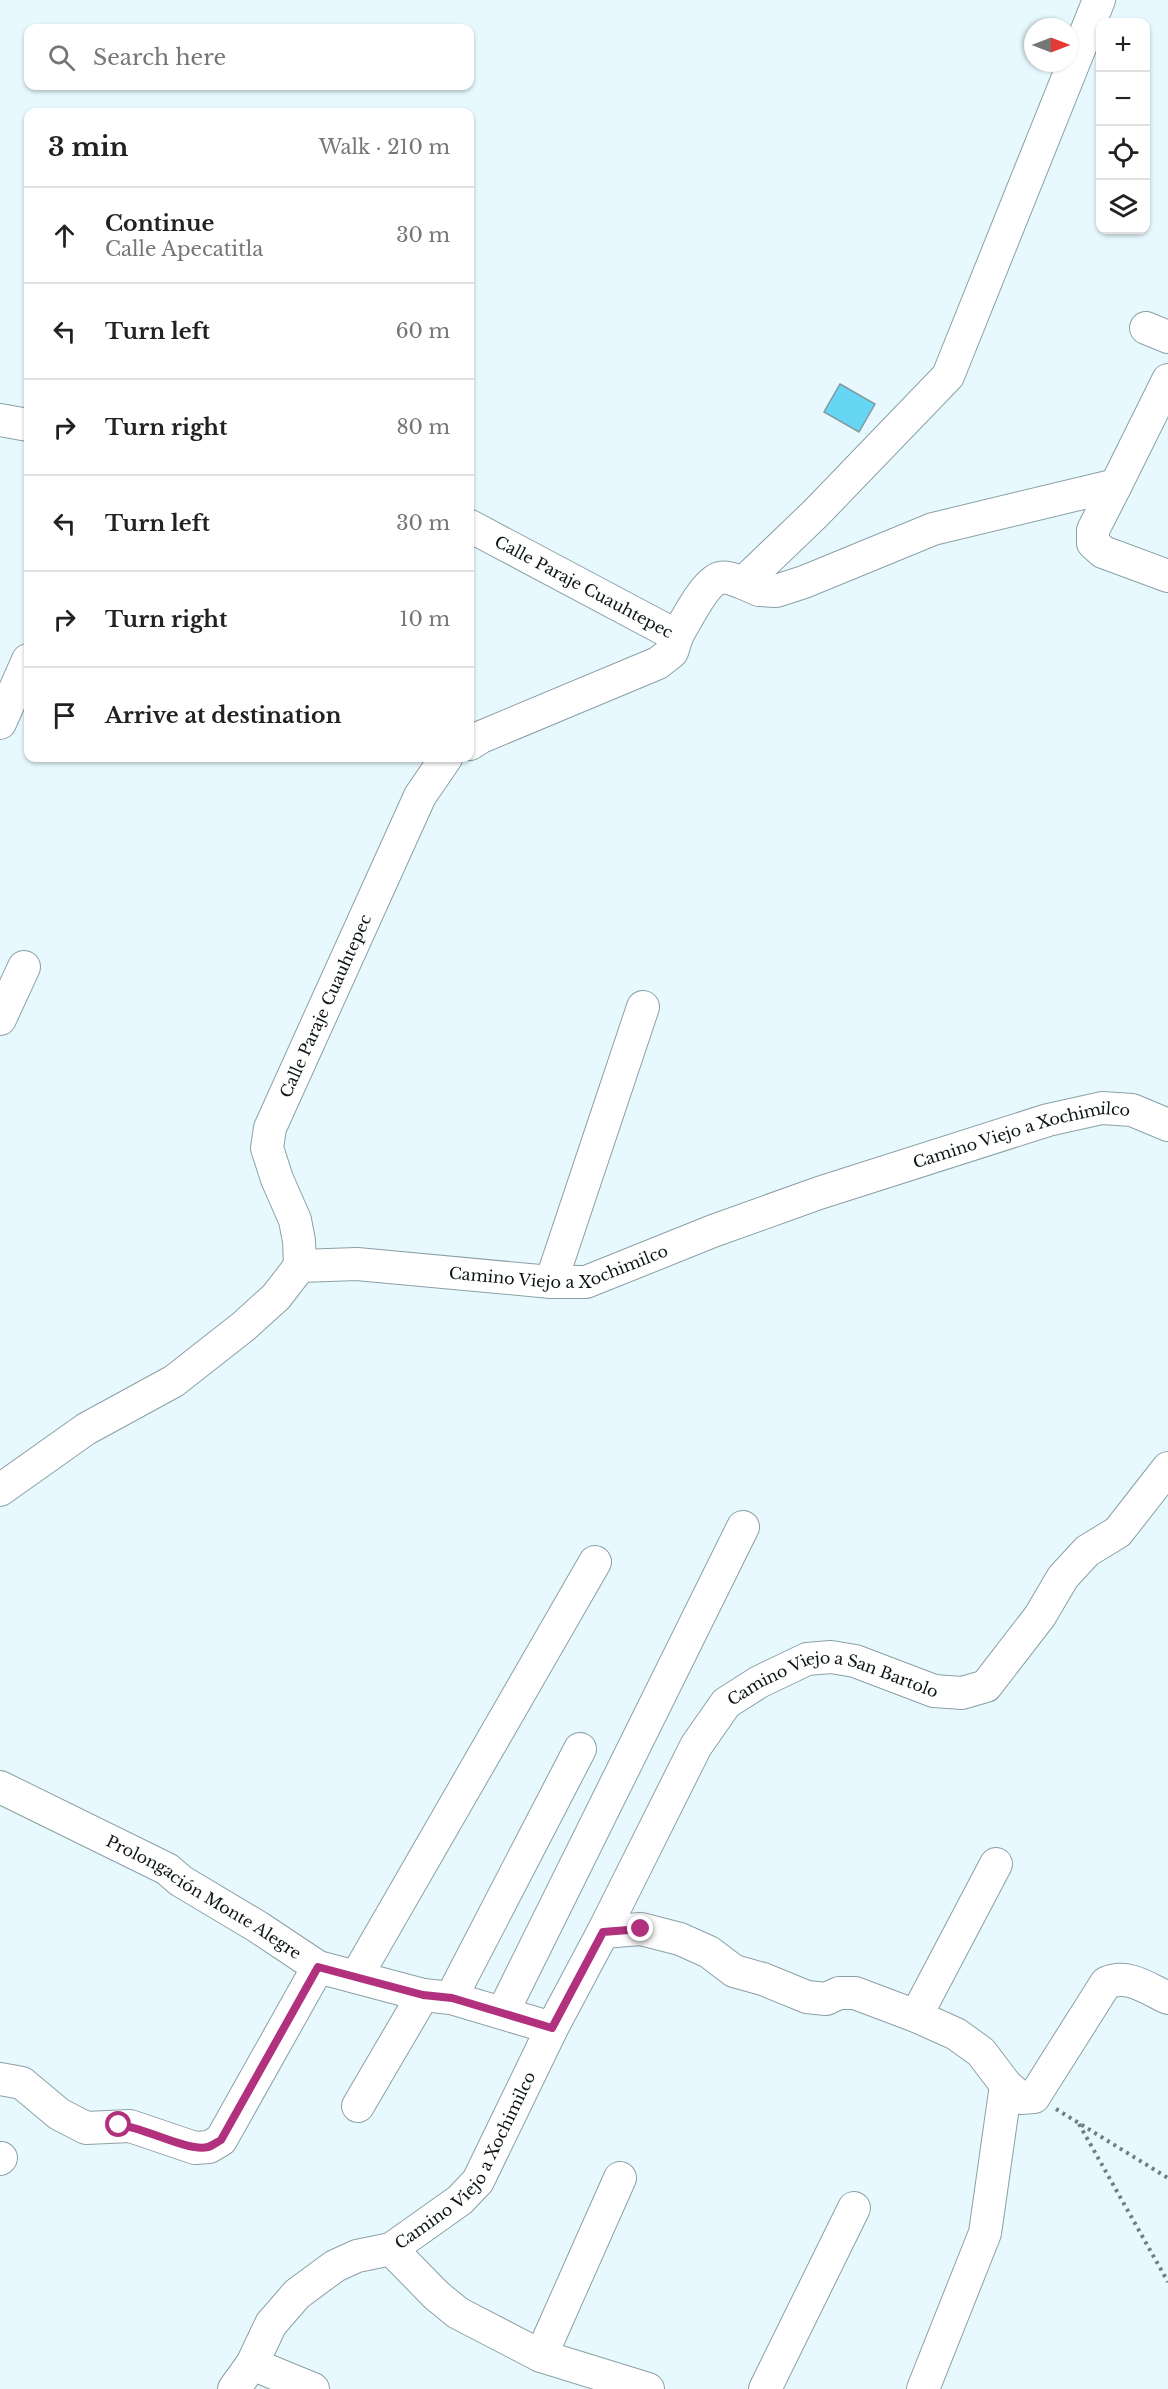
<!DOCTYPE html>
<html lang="en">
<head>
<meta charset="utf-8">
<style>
  :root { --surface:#fff; --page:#f2f2f2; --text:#222; --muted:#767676; --line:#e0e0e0 }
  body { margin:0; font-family:"Libre Baskerville",serif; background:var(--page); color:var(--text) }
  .controls { position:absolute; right:18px; top:18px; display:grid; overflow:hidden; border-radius:12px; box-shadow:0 2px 4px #0004 }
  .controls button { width:54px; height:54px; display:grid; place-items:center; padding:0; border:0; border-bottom:2px solid var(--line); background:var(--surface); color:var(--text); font:30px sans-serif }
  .compass { position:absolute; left:1024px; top:18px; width:54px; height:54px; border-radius:50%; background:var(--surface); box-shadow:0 2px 4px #0004; rotate:90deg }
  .stop { position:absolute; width:18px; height:18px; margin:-14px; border:4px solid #b1317e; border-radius:50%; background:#fff }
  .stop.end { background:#b1317e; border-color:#fff; box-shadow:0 2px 6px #0008 }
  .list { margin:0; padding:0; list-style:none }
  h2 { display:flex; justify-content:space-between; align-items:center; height:78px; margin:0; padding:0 24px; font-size:26px }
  h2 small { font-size:20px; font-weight:400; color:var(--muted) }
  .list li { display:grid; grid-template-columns:39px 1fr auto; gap:18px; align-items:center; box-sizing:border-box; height:96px; padding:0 24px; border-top:2px solid var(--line) }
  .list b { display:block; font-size:22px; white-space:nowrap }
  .list p { margin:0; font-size:20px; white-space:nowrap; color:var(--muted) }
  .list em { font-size:20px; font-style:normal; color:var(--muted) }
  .icon { flex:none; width:33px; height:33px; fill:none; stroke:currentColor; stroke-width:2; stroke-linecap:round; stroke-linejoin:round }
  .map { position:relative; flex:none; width:1168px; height:2389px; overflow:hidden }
  .search { position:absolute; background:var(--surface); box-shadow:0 2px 4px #0004; left:24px; top:24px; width:450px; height:66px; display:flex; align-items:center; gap:15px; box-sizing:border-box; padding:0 21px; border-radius:12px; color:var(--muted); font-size:22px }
  .panel { position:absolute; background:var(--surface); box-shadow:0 2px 4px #0004; left:24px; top:108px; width:450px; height:654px; border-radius:12px }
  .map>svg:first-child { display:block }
  .building { fill:#65d6f4; stroke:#84999f; stroke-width:1.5 }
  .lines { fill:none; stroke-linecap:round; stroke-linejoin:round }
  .minor-casing { stroke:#8ba0a6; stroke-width:34 }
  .path { stroke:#717e81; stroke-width:4; stroke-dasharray:3 4.5; stroke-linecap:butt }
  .minor { stroke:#fff; stroke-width:32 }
  .route { stroke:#b1317e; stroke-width:8 }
  .labels { text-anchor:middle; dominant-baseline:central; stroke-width:4.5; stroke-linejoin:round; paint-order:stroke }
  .street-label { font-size:16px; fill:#0e1618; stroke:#fff }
</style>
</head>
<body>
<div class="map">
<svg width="1168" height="2389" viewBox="0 0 1168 2389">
  <rect width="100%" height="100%" fill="#e7f9ff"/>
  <polygon class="building" points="840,384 875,404 859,432 824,412"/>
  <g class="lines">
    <g class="minor-casing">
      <g id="minor">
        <polyline points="1099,0 948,376 815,514 743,583 759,590 776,591 804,582 933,529 1116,485 1093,530 1093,543 1103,552 1168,576"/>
        <polyline points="1146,328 1168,337"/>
        <polyline points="0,420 28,425"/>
        <polyline points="1116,485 1168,380"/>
        <path id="s1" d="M470 526 677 636 672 652 658 663 481 737 470 744"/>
        <path d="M677 636C685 622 705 582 720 578 728 576 736 581 743 583"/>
        <polyline points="0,723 28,660"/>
        <polyline points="0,1019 24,967"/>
        <path id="s2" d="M300 1266 299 1241 295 1220 277 1179 267 1148 270 1128 420 796 446 758"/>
        <polyline points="551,1282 643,1007"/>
        <path id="s3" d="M0 1490 86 1429 174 1381 244 1326 276 1297 300 1266 357 1264 551 1282H586L713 1231 819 1193 1048 1120 1102 1108 1132 1110 1168 1125"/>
        <path id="s4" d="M0 1787 167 1869 181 1881 258 1927 318 1967 423 1995 451 1998 552 2028"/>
        <path d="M603 1932 641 1929 680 1939 709 1952 734 1971 763 1979 807 1997 826 1999 839 1993H855L916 2016 956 2034 981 2052 1006 2085 1021 2098 1034 2097 1106 1983C1128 1973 1148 1989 1168 1998"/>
        <polyline points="356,1977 595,1562"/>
        <polyline points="451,1998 580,1749"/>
        <polyline points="503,2012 743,1527"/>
        <polyline points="916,2016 996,1864"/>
        <polyline points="0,2079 22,2083 59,2114 86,2128 130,2126 195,2148 209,2147 221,2140 318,1967"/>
        <polyline points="358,2106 423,1995"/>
        <polyline points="0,2159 1,2158"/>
        <polyline points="391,2249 436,2295 458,2313 541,2356 648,2389"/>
        <polyline points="541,2356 620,2178"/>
        <polyline points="252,2364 313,2389"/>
        <path id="s5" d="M234 2389 252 2364 271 2324 297 2294 335 2266 357 2256 391 2249 460 2200 478 2181 552 2028 603 1932 696 1746 726 1703 759 1682 807 1659 831 1657 855 1661 934 1691 962 1693 986 1686 1040 1616 1063 1577 1087 1551 1118 1532 1168 1468"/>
        <polyline points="765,2389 854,2208"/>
        <polyline points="923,2389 985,2233 1006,2085"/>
      </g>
    </g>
    <g class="path">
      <polyline points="1056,2109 1168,2178"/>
      <polyline points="1079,2124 1168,2282"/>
    </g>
    <use href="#minor" class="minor"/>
  </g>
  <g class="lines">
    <path class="route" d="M119 2125C144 2127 187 2152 208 2147 212 2146 217 2142 221 2140L318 1967 423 1995 452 1998 552 2028 603 1932 641 1929"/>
  </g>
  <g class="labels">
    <g class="street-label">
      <text stroke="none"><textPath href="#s1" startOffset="129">Calle Paraje Cuauhtepec</textPath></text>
      <text stroke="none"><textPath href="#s2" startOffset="278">Calle Paraje Cuauhtepec</textPath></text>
      <text stroke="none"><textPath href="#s3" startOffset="1125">Camino Viejo a Xochimilco</textPath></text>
      <text stroke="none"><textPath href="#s3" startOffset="639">Camino Viejo a Xochimilco</textPath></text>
      <text stroke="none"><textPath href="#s5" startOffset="987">Camino Viejo a San Bartolo</textPath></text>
      <text stroke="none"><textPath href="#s4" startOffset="232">Prolongación Monte Alegre</textPath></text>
      <text stroke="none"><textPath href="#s5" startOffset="340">Camino Viejo a Xochimilco</textPath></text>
    </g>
  </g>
</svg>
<div class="controls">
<button>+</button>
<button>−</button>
<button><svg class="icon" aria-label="locate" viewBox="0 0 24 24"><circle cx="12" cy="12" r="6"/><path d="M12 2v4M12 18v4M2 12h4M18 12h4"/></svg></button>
<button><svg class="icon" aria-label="layers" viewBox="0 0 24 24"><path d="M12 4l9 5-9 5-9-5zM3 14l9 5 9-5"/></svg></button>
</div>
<svg class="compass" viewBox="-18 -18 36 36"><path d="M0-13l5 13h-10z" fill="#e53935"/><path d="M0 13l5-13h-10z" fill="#767676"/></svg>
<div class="stop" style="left:119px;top:2125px"></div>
<div class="stop end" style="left:641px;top:1929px"></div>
<div class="search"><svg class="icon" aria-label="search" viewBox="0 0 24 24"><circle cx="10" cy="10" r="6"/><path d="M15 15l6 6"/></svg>Search here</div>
<section class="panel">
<h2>3 min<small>Walk · 210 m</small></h2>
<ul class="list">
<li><svg class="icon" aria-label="ahead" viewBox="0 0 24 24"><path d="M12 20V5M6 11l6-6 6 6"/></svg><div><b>Continue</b><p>Calle Apecatitla</p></div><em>30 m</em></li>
<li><svg class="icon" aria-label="left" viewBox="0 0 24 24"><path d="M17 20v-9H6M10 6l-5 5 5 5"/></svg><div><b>Turn left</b></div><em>60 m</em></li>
<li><svg class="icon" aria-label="right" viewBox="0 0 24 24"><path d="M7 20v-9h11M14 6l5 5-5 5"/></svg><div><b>Turn right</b></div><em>80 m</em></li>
<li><svg class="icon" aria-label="left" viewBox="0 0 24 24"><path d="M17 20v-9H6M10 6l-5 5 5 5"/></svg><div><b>Turn left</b></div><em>30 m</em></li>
<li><svg class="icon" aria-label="right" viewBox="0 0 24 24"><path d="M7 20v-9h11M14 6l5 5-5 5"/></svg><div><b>Turn right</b></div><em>10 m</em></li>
<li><svg class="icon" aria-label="arrive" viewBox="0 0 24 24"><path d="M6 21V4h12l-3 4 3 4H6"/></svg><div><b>Arrive at destination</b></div></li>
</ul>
</section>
</div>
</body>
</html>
